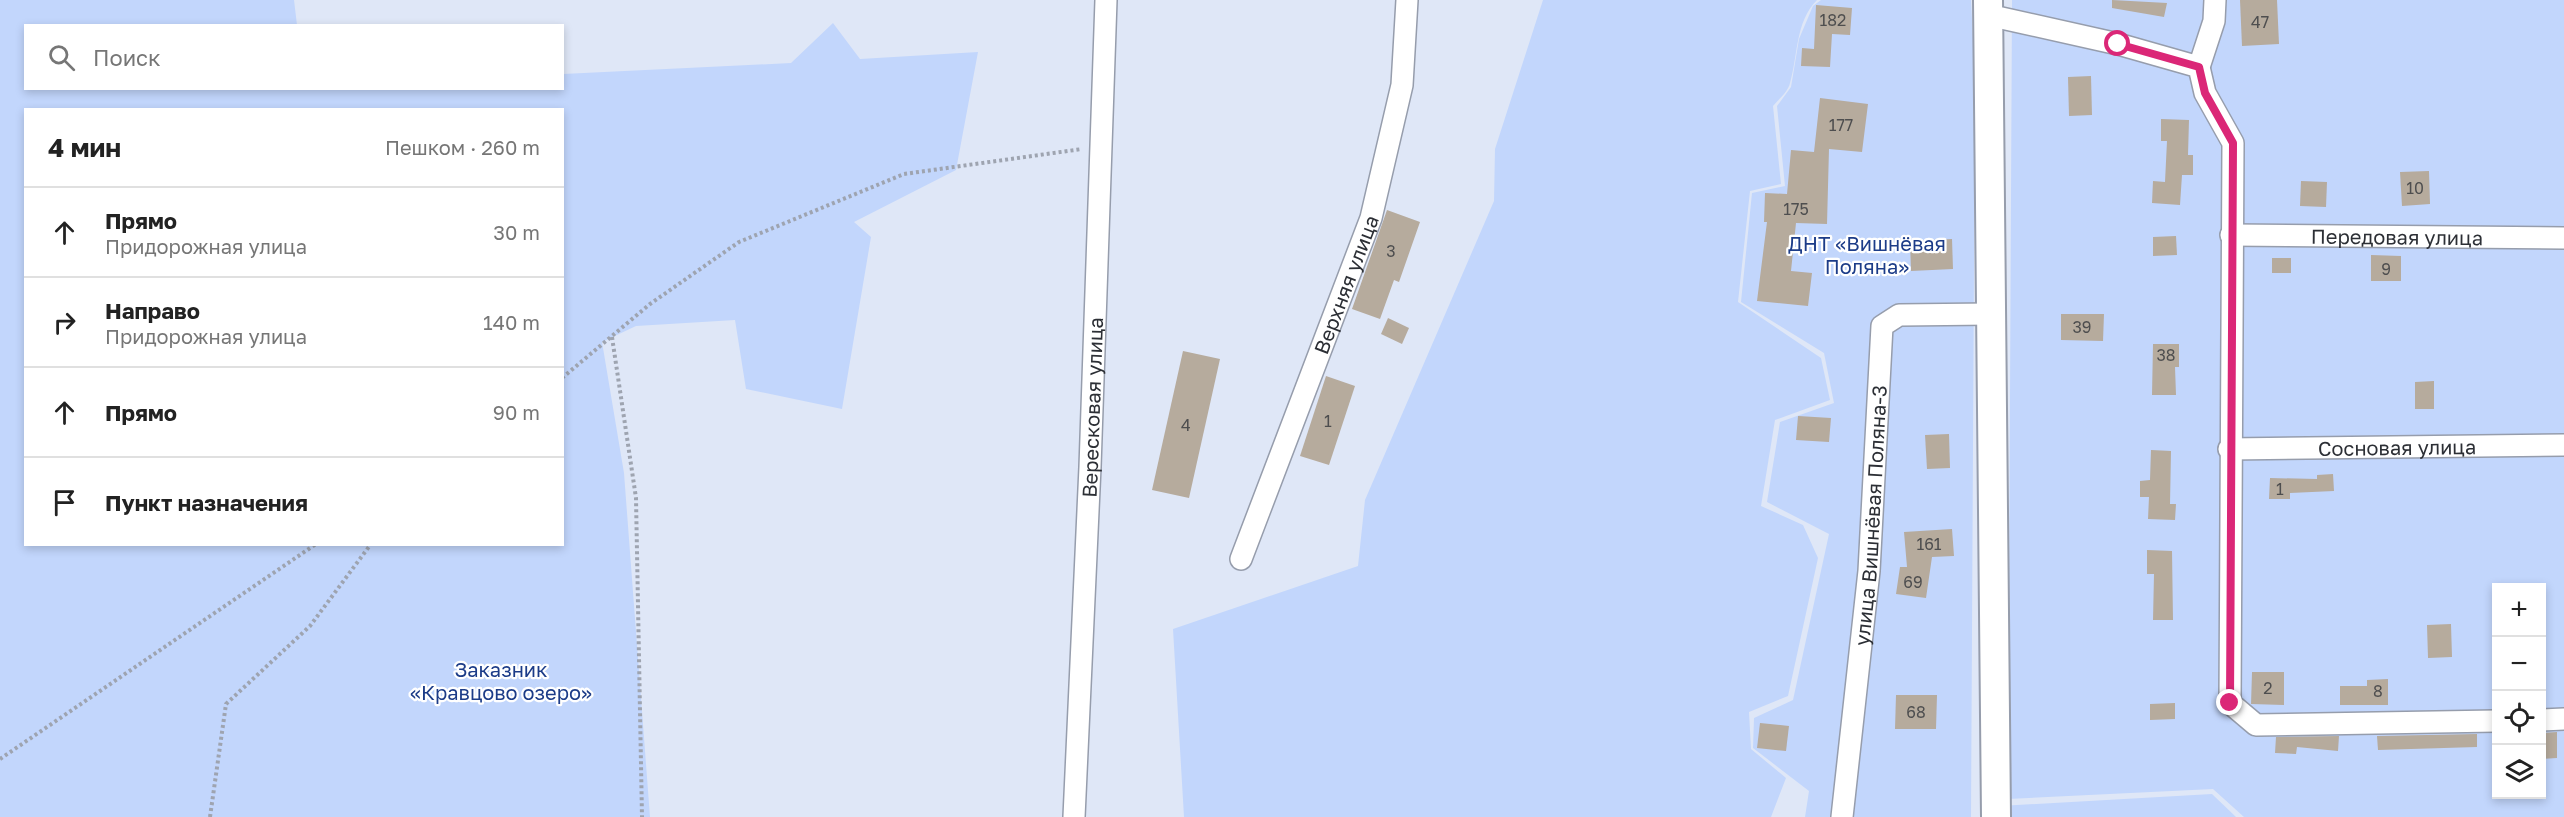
<!DOCTYPE html>
<html lang="ru">
<head>
<meta charset="utf-8">
<style>
  :root { --surface:#fff; --page:#f2f2f2; --text:#222; --muted:#767676; --line:#e0e0e0 }
  body { margin:0; font-family:"Golos Text",sans-serif; background:var(--page); color:var(--text) }
  .controls { position:absolute; right:18px; bottom:18px; display:grid; overflow:hidden; border-radius:0px; box-shadow:0 3px 9px #0003 }
  .controls button { width:54px; height:54px; display:grid; place-items:center; padding:0; border:0; border-bottom:2px solid var(--line); background:var(--surface); color:var(--text); font:30px sans-serif }
  .stop { position:absolute; width:18px; height:18px; margin:-14px; border:4px solid #db2777; border-radius:50%; background:#fff }
  .stop.end { background:#db2777; border-color:#fff; box-shadow:0 2px 6px #0008 }
  .list { margin:0; padding:0; list-style:none }
  h2 { display:flex; justify-content:space-between; align-items:center; height:78px; margin:0; padding:0 24px; font-size:26px }
  h2 small { font-size:20px; font-weight:400; color:var(--muted) }
  .list li { display:grid; grid-template-columns:39px 1fr auto; gap:18px; align-items:center; box-sizing:border-box; height:90px; padding:0 24px; border-top:2px solid var(--line) }
  .list b { display:block; font-size:22px; white-space:nowrap }
  .list p { margin:0; font-size:20px; white-space:nowrap; color:var(--muted) }
  .list em { font-size:20px; font-style:normal; color:var(--muted) }
  .icon { flex:none; width:33px; height:33px; fill:none; stroke:currentColor; stroke-width:2; stroke-linecap:round; stroke-linejoin:round }
  .map { position:relative; flex:none; width:2564px; height:817px; overflow:hidden }
  .search { position:absolute; background:var(--surface); box-shadow:0 3px 9px #0003; left:24px; top:24px; width:540px; height:66px; display:flex; align-items:center; gap:15px; box-sizing:border-box; padding:0 21px; border-radius:0px; color:var(--muted); font-size:22px }
  .panel { position:absolute; background:var(--surface); box-shadow:0 3px 9px #0003; left:24px; top:108px; width:540px; height:438px; border-radius:0px }
  .map>svg:first-child { display:block }
  .green { fill:#c2d6fc; fill-rule:evenodd }
  .building { fill:#b6ab9d }
  .lines { fill:none; stroke-linecap:round; stroke-linejoin:round }
  .minor-casing { stroke:#969dac; stroke-width:24 }
  .secondary-casing { stroke:#969dac; stroke-width:32 }
  .path { stroke:#9ea4b0; stroke-width:4; stroke-dasharray:3 3; stroke-linecap:butt }
  .minor { stroke:#fff; stroke-width:21 }
  .secondary { stroke:#fff; stroke-width:28 }
  .route { stroke:#db2777; stroke-width:8 }
  .labels { text-anchor:middle; dominant-baseline:central; stroke-width:4.5; stroke-linejoin:round; paint-order:stroke }
  .number-label { font-size:16px; fill:#4e4e4f }
  .street-label { font-size:20px; fill:#2c2f35; stroke:#fff }
  .park-label { font-size:20px; fill:#1c3c88; stroke:#fff }
</style>
</head>
<body>
<div class="map">
<svg width="2564" height="817" viewBox="0 0 2564 817">
  <rect width="100%" height="100%" fill="#dfe7f7"/>
  <g class="green">
    <path d="M0 0H294L297 25 26 26V88H562L563 74 791 63 833 23 860 59 978 52 956 170 854 222 871 237 842 409 746 389 735 320 636 326 602 342 624 473 650 817H0ZM26 110H562V544H26Z"/>
    <path d="M1543 0H1817C1795 22 1798 56 1790 83 1788 92 1779 99 1773 106L1781 184 1750 191 1738 302 1821 358 1830 400 1775 420 1761 506 1803 525 1818 558 1788 696 1749 712 1751 749 1786 778 1771 817H1184L1173 629 1358 566 1365 500 1494 201 1495 149Z"/>
    <polygon points="1821,0 1971,0 1975,77 1971,817 1805,817 1809,791 1753,748 1754,718 1793,700 1829,534 1767,502 1780,422 1834,403 1824,353 1741,302 1752,193 1785,186 1777,106 1791,87 1799,39 1813,6"/>
    <path d="M2012 0H2564V817H2244L2213 789 2008 799ZM2496 588H2542V794H2496Z"/>
    <polygon points="2212,794 2236,817 1999,817 1999,806"/>
  </g>
  <g class="building">
    <polygon points="2112,0 2167,3 2164,17 2112,8"/>
    <polygon points="2240,0 2277,0 2279,44 2242,46"/>
    <polygon points="1816,5 1852,8 1850,35 1832,34 1830,67 1801,66 1802,48 1814,49"/>
    <polygon points="2091,76 2092,115 2069,116 2068,77"/>
    <polygon points="1820,98 1868,104 1862,152 1829,149 1827,224 1796,223 1791,271 1812,273 1808,306 1757,301 1767,222 1764,222 1765,193 1787,194 1791,150 1814,152"/>
    <polygon points="2161,119 2189,120 2188,155 2193,155 2193,175 2182,175 2180,205 2152,203 2153,181 2165,182 2167,141 2161,141"/>
    <polygon points="2429,171 2430,204 2402,206 2400,172"/>
    <polygon points="2301,181 2327,182 2326,207 2300,206"/>
    <polygon points="1387,210 1420,222 1399,282 1394,280 1380,319 1352,309"/>
    <polygon points="2176,236 2177,255 2153,256 2153,237"/>
    <polygon points="1952,239 1953,269 1911,271 1910,241"/>
    <polygon points="2371,255 2401,256 2401,281 2371,281"/>
    <rect x="2272" y="258" width="19" height="15"/>
    <polygon points="2061,314 2104,314 2103,341 2061,340"/>
    <polygon points="1388,318 1409,328 1402,344 1381,334"/>
    <polygon points="2153,344 2179,344 2179,367 2175,367 2176,395 2152,395"/>
    <polygon points="1183,351 1220,359 1189,498 1152,490"/>
    <polygon points="1326,376 1355,386 1329,465 1300,456"/>
    <polygon points="2434,381 2434,409 2415,409 2415,382"/>
    <polygon points="1798,416 1831,418 1829,442 1796,440"/>
    <polygon points="1949,434 1950,468 1927,469 1925,435"/>
    <polygon points="2151,450 2171,451 2170,504 2176,504 2175,520 2148,519 2149,497 2140,497 2140,481 2150,480"/>
    <polygon points="2333,474 2334,491 2290,493 2290,499 2269,499 2270,478 2317,479 2317,475"/>
    <polygon points="1952,529 1954,556 1932,557 1926,598 1896,594 1900,567 1907,567 1904,532"/>
    <polygon points="2147,550 2172,551 2173,620 2153,620 2154,574 2147,574"/>
    <polygon points="2451,624 2452,657 2428,658 2427,625"/>
    <polygon points="2252,672 2284,672 2284,705 2251,704"/>
    <polygon points="2388,679 2388,705 2340,705 2340,686 2367,686 2367,680"/>
    <polygon points="1896,695 1937,695 1936,729 1895,729"/>
    <polygon points="2175,703 2175,719 2150,720 2150,704"/>
    <polygon points="1760,723 1789,726 1786,751 1757,748"/>
    <polygon points="2557,732 2557,758 2541,759 2541,733"/>
    <polygon points="2477,734 2477,747 2378,750 2377,736"/>
    <polygon points="2339,736 2338,751 2297,747 2296,754 2275,753 2276,737"/>
  </g>
  <g class="lines">
    <g class="minor-casing">
      <g id="minor">
        <polyline points="1988,15 2118,44 2199,67 2205,93 2233,143 2230,703 2256,725 2496,721"/>
        <polyline points="2199,67 2214,21 2215,0"/>
        <path id="s1" d="M2231 235 2564 238"/>
        <path id="s2" d="M2229 449 2564 445"/>
        <path id="s3" d="M1241 559 1371 218 1402 85 1407 0"/>
        <polyline points="2542,720 2564,719"/>
        <path id="s4" d="M1074 817 1090 467 1106 0"/>
        <path id="s5" d="M1842 817 1869 571 1882 326 1899 315 1991 314"/>
      </g>
    </g>
    <g class="secondary-casing">
      <polyline id="secondary" points="1988,0 1996,817"/>
    </g>
    <g class="path">
      <polyline points="612,337 636,498 642,817"/>
      <polyline points="562,378 650,304 739,242 904,174 1082,149"/>
      <polyline points="0,759 316,544"/>
      <polyline points="210,817 226,704 310,626 371,544"/>
    </g>
    <use href="#minor" class="minor"/>
    <use href="#secondary" class="secondary"/>
  </g>
  <g class="lines">
    <polyline class="route" points="2118,44 2199,67 2205,93 2233,143 2230,703"/>
  </g>
  <g class="labels">
    <g class="number-label">
      <text x="1833" y="20">182</text>
      <text x="2260" y="22">47</text>
      <text x="1841" y="125">177</text>
      <text x="2415" y="188">10</text>
      <text x="1796" y="209">175</text>
      <text x="1391" y="251">3</text>
      <text x="2386" y="269">9</text>
      <text x="2082" y="327">39</text>
      <text x="2166" y="355">38</text>
      <text x="1328" y="421">1</text>
      <text x="1186" y="425">4</text>
      <text x="2280" y="489">1</text>
      <text x="1929" y="544">161</text>
      <text x="1913" y="582">69</text>
      <text x="2268" y="688">2</text>
      <text x="2378" y="691">8</text>
      <text x="1916" y="712">68</text>
    </g>
    <g class="street-label">
      <text stroke="none"><textPath href="#s1" startOffset="166">Передовая улица</textPath></text>
      <text stroke="none"><textPath href="#s3" startOffset="294">Верхняя улица</textPath></text>
      <text stroke="none"><textPath href="#s4" startOffset="410">Вересковая улица</textPath></text>
      <text stroke="none"><textPath href="#s2" startOffset="168">Сосновая улица</textPath></text>
      <text stroke="none"><textPath href="#s5" startOffset="303">улица Вишнёвая Поляна-3</textPath></text>
    </g>
    <g class="park-label">
      <text x="1867" y="243">ДНТ «Вишнёвая<tspan x="1867" dy="23">Поляна»</tspan></text>
      <text x="501" y="669">Заказник<tspan x="501" dy="23">«Кравцово озеро»</tspan></text>
    </g>
  </g>
</svg>
<div class="controls">
<button>+</button>
<button>−</button>
<button><svg class="icon" aria-label="locate" viewBox="0 0 24 24"><circle cx="12" cy="12" r="6"/><path d="M12 2v4M12 18v4M2 12h4M18 12h4"/></svg></button>
<button><svg class="icon" aria-label="layers" viewBox="0 0 24 24"><path d="M12 4l9 5-9 5-9-5zM3 14l9 5 9-5"/></svg></button>
</div>
<div class="stop" style="left:2118px;top:44px"></div>
<div class="stop end" style="left:2230px;top:703px"></div>
<div class="search"><svg class="icon" aria-label="search" viewBox="0 0 24 24"><circle cx="10" cy="10" r="6"/><path d="M15 15l6 6"/></svg>Поиск</div>
<section class="panel">
<h2>4 мин<small>Пешком · 260 m</small></h2>
<ul class="list">
<li><svg class="icon" aria-label="ahead" viewBox="0 0 24 24"><path d="M12 20V5M6 11l6-6 6 6"/></svg><div><b>Прямо</b><p>Придорожная улица</p></div><em>30 m</em></li>
<li><svg class="icon" aria-label="right" viewBox="0 0 24 24"><path d="M7 20v-9h11M14 6l5 5-5 5"/></svg><div><b>Направо</b><p>Придорожная улица</p></div><em>140 m</em></li>
<li><svg class="icon" aria-label="ahead" viewBox="0 0 24 24"><path d="M12 20V5M6 11l6-6 6 6"/></svg><div><b>Прямо</b></div><em>90 m</em></li>
<li><svg class="icon" aria-label="arrive" viewBox="0 0 24 24"><path d="M6 21V4h12l-3 4 3 4H6"/></svg><div><b>Пункт назначения</b></div></li>
</ul>
</section>
</div>
</body>
</html>
